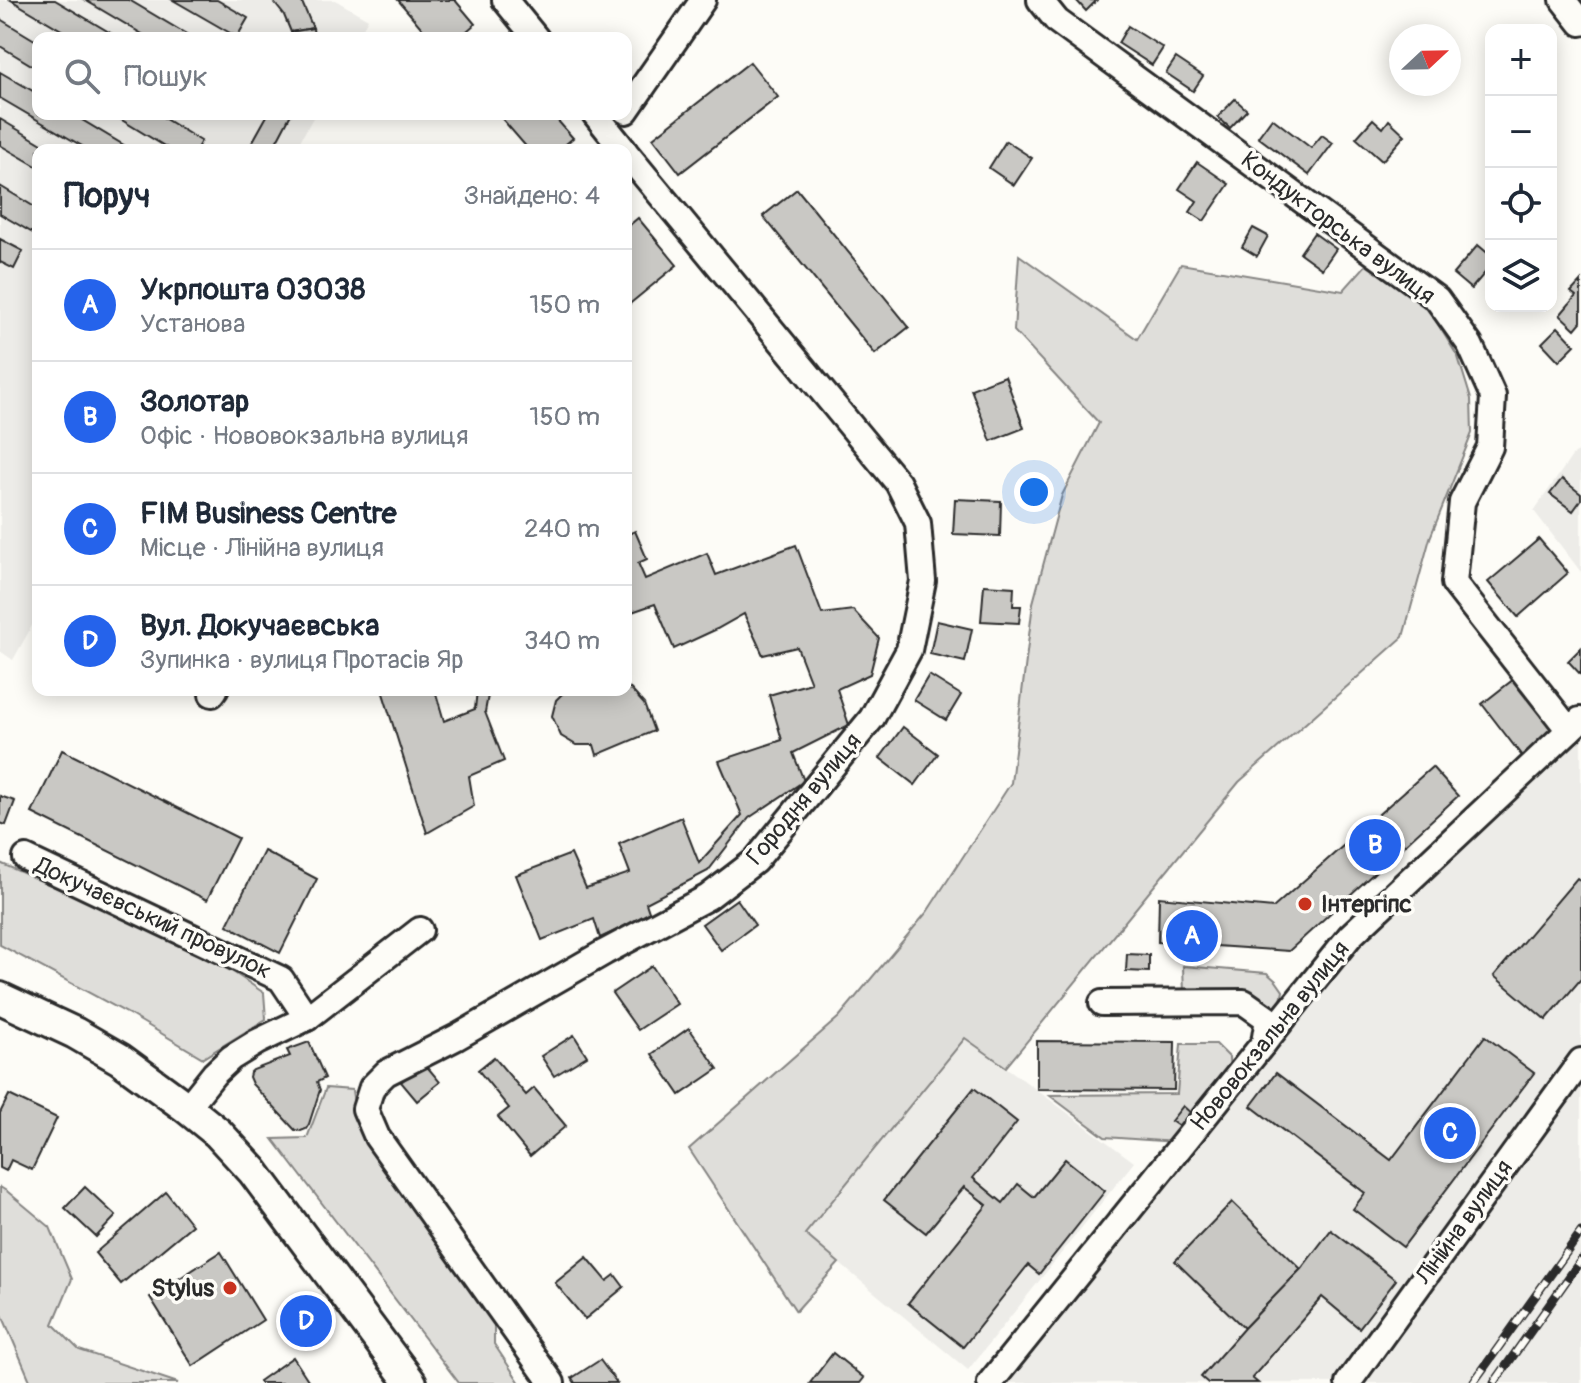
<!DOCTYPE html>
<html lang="uk">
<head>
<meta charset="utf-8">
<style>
  :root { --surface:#fff; --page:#f6f6f7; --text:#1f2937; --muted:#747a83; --line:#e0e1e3; --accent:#2563eb }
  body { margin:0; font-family:Pangolin,sans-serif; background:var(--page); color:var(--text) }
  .controls { position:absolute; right:24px; top:24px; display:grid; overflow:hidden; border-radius:16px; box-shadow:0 4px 20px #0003 }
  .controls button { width:72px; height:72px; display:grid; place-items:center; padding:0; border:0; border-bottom:2px solid var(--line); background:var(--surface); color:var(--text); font:40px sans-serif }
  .compass { position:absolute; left:1389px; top:24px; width:72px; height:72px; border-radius:50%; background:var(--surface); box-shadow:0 4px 20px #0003; rotate:68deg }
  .you { position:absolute; left:1034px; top:492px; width:28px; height:28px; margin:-20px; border:6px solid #fff; border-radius:50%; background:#1a73e8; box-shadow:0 0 0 12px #1a73e833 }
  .badge { display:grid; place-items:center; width:52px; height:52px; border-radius:50%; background:var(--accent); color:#fff; font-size:26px; font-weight:700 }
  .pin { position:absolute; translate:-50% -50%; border:4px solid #fff; box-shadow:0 2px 8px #0006 }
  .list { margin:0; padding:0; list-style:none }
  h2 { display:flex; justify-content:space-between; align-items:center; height:104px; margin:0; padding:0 32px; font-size:34px }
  h2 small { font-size:26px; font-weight:400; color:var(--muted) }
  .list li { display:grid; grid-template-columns:52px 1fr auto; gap:24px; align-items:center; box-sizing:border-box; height:112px; padding:0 32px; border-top:2px solid var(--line) }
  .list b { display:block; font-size:30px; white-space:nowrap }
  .list p { margin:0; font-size:26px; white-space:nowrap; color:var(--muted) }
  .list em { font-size:26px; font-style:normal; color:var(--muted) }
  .icon { flex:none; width:44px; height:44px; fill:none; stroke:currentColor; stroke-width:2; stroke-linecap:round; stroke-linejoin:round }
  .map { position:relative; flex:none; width:1581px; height:1383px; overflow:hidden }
  .search { position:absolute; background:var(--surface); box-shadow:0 4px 20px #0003; left:32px; top:32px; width:600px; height:88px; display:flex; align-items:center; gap:20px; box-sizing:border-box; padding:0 28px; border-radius:16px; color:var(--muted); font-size:30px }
  .panel { position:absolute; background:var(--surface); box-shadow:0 4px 20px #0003; left:32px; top:144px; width:600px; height:552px; border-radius:16px }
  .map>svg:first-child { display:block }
  .built { fill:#edece8 }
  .green { fill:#dfdeda; stroke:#858482; stroke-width:2 }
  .building { fill:#c9c8c4; stroke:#2b2b2b; stroke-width:2 }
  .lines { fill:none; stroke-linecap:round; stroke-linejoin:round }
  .minor-casing { stroke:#2b2b2b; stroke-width:30 }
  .major-casing { stroke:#2b2b2b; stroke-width:36 }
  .minor { stroke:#fdfcf7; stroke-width:24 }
  .major { stroke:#fdfcf7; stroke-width:30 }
  .rail-casing { stroke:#2b2b2b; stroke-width:9 }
  .rail { stroke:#fdfcf7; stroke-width:6; stroke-dasharray:18; stroke-linecap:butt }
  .poi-dot { fill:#c8321e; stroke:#fdfcf7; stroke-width:3 }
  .labels { text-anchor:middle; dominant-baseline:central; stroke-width:7; stroke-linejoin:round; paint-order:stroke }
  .street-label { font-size:24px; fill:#2b2b2b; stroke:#fdfcf7 }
  .poi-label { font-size:24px; font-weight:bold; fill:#2b2b2b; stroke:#fdfcf7; text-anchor:start }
</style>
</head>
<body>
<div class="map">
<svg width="1581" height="1383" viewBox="0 0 1581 1383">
  <rect width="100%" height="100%" fill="#fdfcf7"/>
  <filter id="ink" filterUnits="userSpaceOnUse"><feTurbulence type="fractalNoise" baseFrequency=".0125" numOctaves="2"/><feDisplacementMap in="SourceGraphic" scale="16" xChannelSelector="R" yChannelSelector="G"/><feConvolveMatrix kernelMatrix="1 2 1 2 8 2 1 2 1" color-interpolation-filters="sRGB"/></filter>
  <g filter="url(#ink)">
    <g class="built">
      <polygon points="0,0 335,0 368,19 357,38 38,38 38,114 315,114 295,150 38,150 38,615 13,660 0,651"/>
      <polygon points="1581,450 1581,572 1534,511 1572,456"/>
      <polygon points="1581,723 1581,1383 1009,1383 1357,949 1521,793"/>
      <polygon points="965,1037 1134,1162 968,1370 804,1234"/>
    </g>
    <g class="green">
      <polygon points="1019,255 1137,339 1181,264 1343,291 1366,265 1428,308 1458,357 1471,399 1472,433 1430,538 1403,637 1239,782 1006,1067 965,1038 805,1234 839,1263 796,1311 689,1149 839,1017 927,912 1011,783 1033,603 1062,495 1099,423 1014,331"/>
      <polygon points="0,863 202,951 264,993 266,1019 203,1058 127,1013 0,945"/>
      <polygon points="1183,966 1267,973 1276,981 1283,991 1281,1001 1275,1009 1184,993"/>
      <polygon points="1181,1044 1216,1044 1229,1057 1230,1074 1176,1142 1105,1137 1049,1095 1177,1094"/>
      <polygon points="326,1088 352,1090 356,1118 494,1320 494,1344 520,1383 459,1383 273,1139 307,1138"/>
      <polygon points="0,1187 8,1192 50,1227 72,1279 53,1324 79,1350 178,1383 31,1383 0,1310"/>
    </g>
    <g class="building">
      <polygon points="11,0 55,0 119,38 75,38"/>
      <polygon points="85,0 129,0 193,38 149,38"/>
      <polygon points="173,0 217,0 248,18 237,37"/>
      <polygon points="272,0 301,0 313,28 291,32 284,15"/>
      <polygon points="398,0 455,0 475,24 459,38 430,38"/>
      <polygon points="1076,0 1097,0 1086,11"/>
      <polygon points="0,19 38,42 38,69 0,46"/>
      <polygon points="1128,26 1163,48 1152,65 1118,43"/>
      <polygon points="313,28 314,38 292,38 291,32"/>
      <polygon points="1176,58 1203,76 1193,91 1166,73"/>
      <polygon points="750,62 778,97 680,173 653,138"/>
      <polygon points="0,72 38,94 38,114 72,114 132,150 89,150 0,98"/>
      <polygon points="1235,99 1247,110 1230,128 1218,117"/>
      <polygon points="112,114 157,114 201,141 196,150 171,150"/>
      <polygon points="268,114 291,114 272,150 248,150"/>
      <polygon points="498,114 552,114 573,138 559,150 529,150"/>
      <polygon points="1272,118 1311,148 1322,135 1333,143 1309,175 1258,137"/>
      <polygon points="0,119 52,150 38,150 38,167 0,145"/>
      <polygon points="1373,119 1383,128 1389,120 1405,135 1382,161 1356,138"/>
      <polygon points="1006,141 1032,158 1014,185 989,168"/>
      <polygon points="1197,162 1229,184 1204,221 1190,212 1197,201 1179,189"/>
      <polygon points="0,186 38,209 38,236 0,214"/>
      <polygon points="797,189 909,327 875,354 763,216"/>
      <polygon points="638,218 677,265 626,307 626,228"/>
      <polygon points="1253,228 1268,236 1257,256 1242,247"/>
      <polygon points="1314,233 1336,249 1322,269 1300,253"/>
      <polygon points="0,239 23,251 14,269 0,262"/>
      <polygon points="1478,245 1491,256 1491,266 1471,289 1453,274"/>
      <polygon points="1581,281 1581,322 1575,329 1560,315 1576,296 1571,292"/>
      <polygon points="1558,327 1575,345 1559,361 1542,343"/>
      <polygon points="1005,376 1024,428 991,441 971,389"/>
      <polygon points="1562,479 1581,494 1581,500 1573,511 1550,494"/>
      <polygon points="955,499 1001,501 1000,536 953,534"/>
      <polygon points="635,531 647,559 638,563 645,579 707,553 716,575 796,545 822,614 853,610 879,638 870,674 837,689 849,725 793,753 804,781 749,818 708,871 646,903 650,915 600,938 594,919 542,940 516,875 571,854 586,888 630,873 619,844 681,817 699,863 742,815 719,761 782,740 769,695 811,683 797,647 763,655 744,614 717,629 674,649 655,604 626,614 626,535"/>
      <polygon points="1539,539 1568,573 1518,617 1488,582"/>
      <polygon points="984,585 1014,587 1013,606 1021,606 1019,623 981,621"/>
      <polygon points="937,621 972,629 965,662 930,654"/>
      <polygon points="1581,648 1581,675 1568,661"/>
      <polygon points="929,675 961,695 946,720 914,700"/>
      <polygon points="1514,679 1554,731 1522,756 1482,704"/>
      <polygon points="626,684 644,704 654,731 597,755 594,745 576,745 561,736 552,716 556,700 566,690 626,690"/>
      <polygon points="96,690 115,690 113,696"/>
      <polygon points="382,690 435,690 444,721 475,709 477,690 489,690 485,712 504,761 469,776 474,806 427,833"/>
      <polygon points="903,727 938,754 915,785 880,758"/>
      <polygon points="62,750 238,838 207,900 32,813"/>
      <polygon points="1432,767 1458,796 1289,951 1158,942 1159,897 1273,908"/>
      <polygon points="0,796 15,801 6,825 0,823"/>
      <polygon points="264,851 317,879 280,953 227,925"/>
      <polygon points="1577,878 1581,881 1581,979 1546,1020 1494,976"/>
      <polygon points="737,899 755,925 721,950 702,924"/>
      <polygon points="1127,954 1149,955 1149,972 1126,971"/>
      <polygon points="652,966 677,1004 638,1030 612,993"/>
      <polygon points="689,1028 718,1069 680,1095 652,1054"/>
      <polygon points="574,1035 587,1056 554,1076 541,1056"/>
      <polygon points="1485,1036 1534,1073 1403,1247 1353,1209 1365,1193 1251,1106 1276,1073 1391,1160"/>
      <polygon points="1037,1041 1175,1042 1174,1090 1037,1089"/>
      <polygon points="309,1042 325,1078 317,1082 320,1090 318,1096 309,1124 306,1129 301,1131 295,1130 252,1084 249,1077 250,1073 253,1070 290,1056 287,1050"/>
      <polygon points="494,1057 526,1095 534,1088 566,1126 530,1156 498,1117 509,1108 478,1070"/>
      <polygon points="424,1063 440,1082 417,1101 401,1082"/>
      <polygon points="974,1088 1017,1122 973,1178 1003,1203 1018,1184 1034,1197 1065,1159 1105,1191 1039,1274 1028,1265 963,1347 908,1303 987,1205 964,1187 926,1233 884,1200"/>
      <polygon points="9,1095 57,1118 32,1170 11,1160 6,1171 0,1168 0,1113"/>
      <polygon points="1183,1106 1192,1114 1181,1128 1171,1121"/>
      <polygon points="85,1187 116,1216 96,1237 65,1208"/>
      <polygon points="166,1192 192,1225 121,1284 95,1253"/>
      <polygon points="1232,1202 1301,1269 1244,1328 1175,1261"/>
      <polygon points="1331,1230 1396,1280 1359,1328 1322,1297 1252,1378 1258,1383 1208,1383 1201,1377 1244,1328 1301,1269"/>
      <polygon points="221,1252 263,1320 193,1366 150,1297"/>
      <polygon points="587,1257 607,1281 615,1275 624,1287 585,1319 555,1283"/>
      <polygon points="833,1353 864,1378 860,1383 810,1383"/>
      <polygon points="293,1357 310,1383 260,1383 259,1381"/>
      <polygon points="600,1360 617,1383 575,1383 572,1378"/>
    </g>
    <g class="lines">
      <g class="minor-casing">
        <g id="minor">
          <polyline points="505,0 536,38"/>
          <polyline points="1040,0 1057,21 1437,299 1470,345 1493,396 1490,447 1462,502 1454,583 1569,730"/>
          <polyline points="1563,0 1581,23"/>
          <polyline points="626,111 703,0"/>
          <polyline points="595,114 624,150"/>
          <polyline points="212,694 215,690"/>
          <polyline points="26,858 281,979 307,1018"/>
          <polyline points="1102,1003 1244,1002 1268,1019 1264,1043"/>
          <polyline points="187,1108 214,1074 231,1058 257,1042 307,1018 420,930"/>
          <polyline points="552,1383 377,1137 365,1109 372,1087 386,1073 457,1037 605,952 708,897 755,861 872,718 909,650 923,581 918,523 898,483 626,153"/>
          <polyline points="990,1383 1350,936 1580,720"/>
          <polyline points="1348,1383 1581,1061"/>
        </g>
      </g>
      <g class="major-casing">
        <polyline id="major" points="0,998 75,1033 120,1059 187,1108 218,1133 253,1171 411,1383"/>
      </g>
      <use href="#minor" class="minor"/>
      <use href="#major" class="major"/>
      <g class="rail-casing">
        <g id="rail">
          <polyline points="1473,1383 1581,1232"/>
          <polyline points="1494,1383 1581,1260"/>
        </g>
      </g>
      <use href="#rail" class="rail"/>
    </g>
  </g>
  <g class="poi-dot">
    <circle cx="1305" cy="904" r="8"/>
    <circle cx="230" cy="1288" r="8"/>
  </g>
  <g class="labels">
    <g class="street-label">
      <text transform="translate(1338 228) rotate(37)">Кондукторська вулиця</text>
      <text transform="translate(804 799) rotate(-50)">Городня вулиця</text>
      <text transform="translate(153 918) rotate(25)">Докучаєвський провулок</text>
      <text transform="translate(1270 1036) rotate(-51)">Нововокзальна вулиця</text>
      <text transform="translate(1464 1222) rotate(-54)">Лінійна вулиця</text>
    </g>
    <g class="poi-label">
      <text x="1321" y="904">Інтергіпс</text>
      <text x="214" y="1288" text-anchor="end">Stylus</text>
    </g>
  </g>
</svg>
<div class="controls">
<button>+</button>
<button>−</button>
<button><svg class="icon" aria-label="locate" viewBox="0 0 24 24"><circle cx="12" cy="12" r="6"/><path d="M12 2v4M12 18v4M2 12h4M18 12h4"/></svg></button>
<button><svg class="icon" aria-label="layers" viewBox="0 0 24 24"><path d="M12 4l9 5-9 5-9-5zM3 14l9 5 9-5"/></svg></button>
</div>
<svg class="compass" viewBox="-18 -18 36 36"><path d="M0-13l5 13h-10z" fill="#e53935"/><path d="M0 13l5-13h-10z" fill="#747a83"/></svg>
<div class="you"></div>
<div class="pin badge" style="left:1192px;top:936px">A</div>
<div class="pin badge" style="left:1375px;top:845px">B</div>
<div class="pin badge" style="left:1450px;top:1133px">C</div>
<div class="pin badge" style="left:306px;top:1321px">D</div>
<div class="search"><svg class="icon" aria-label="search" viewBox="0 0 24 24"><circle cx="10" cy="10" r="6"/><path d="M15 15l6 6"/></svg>Пошук</div>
<section class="panel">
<h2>Поруч<small>Знайдено: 4</small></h2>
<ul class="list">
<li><span class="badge">A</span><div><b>Укрпошта 03038</b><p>Установа</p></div><em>150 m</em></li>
<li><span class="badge">B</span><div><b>Золотар</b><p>Офіс · Нововокзальна вулиця</p></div><em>150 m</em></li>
<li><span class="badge">C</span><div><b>FIM Business Centre</b><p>Місце · Лінійна вулиця</p></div><em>240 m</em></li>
<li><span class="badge">D</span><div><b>Вул. Докучаєвська</b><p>Зупинка · вулиця Протасів Яр</p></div><em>340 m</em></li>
</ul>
</section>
</div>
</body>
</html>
